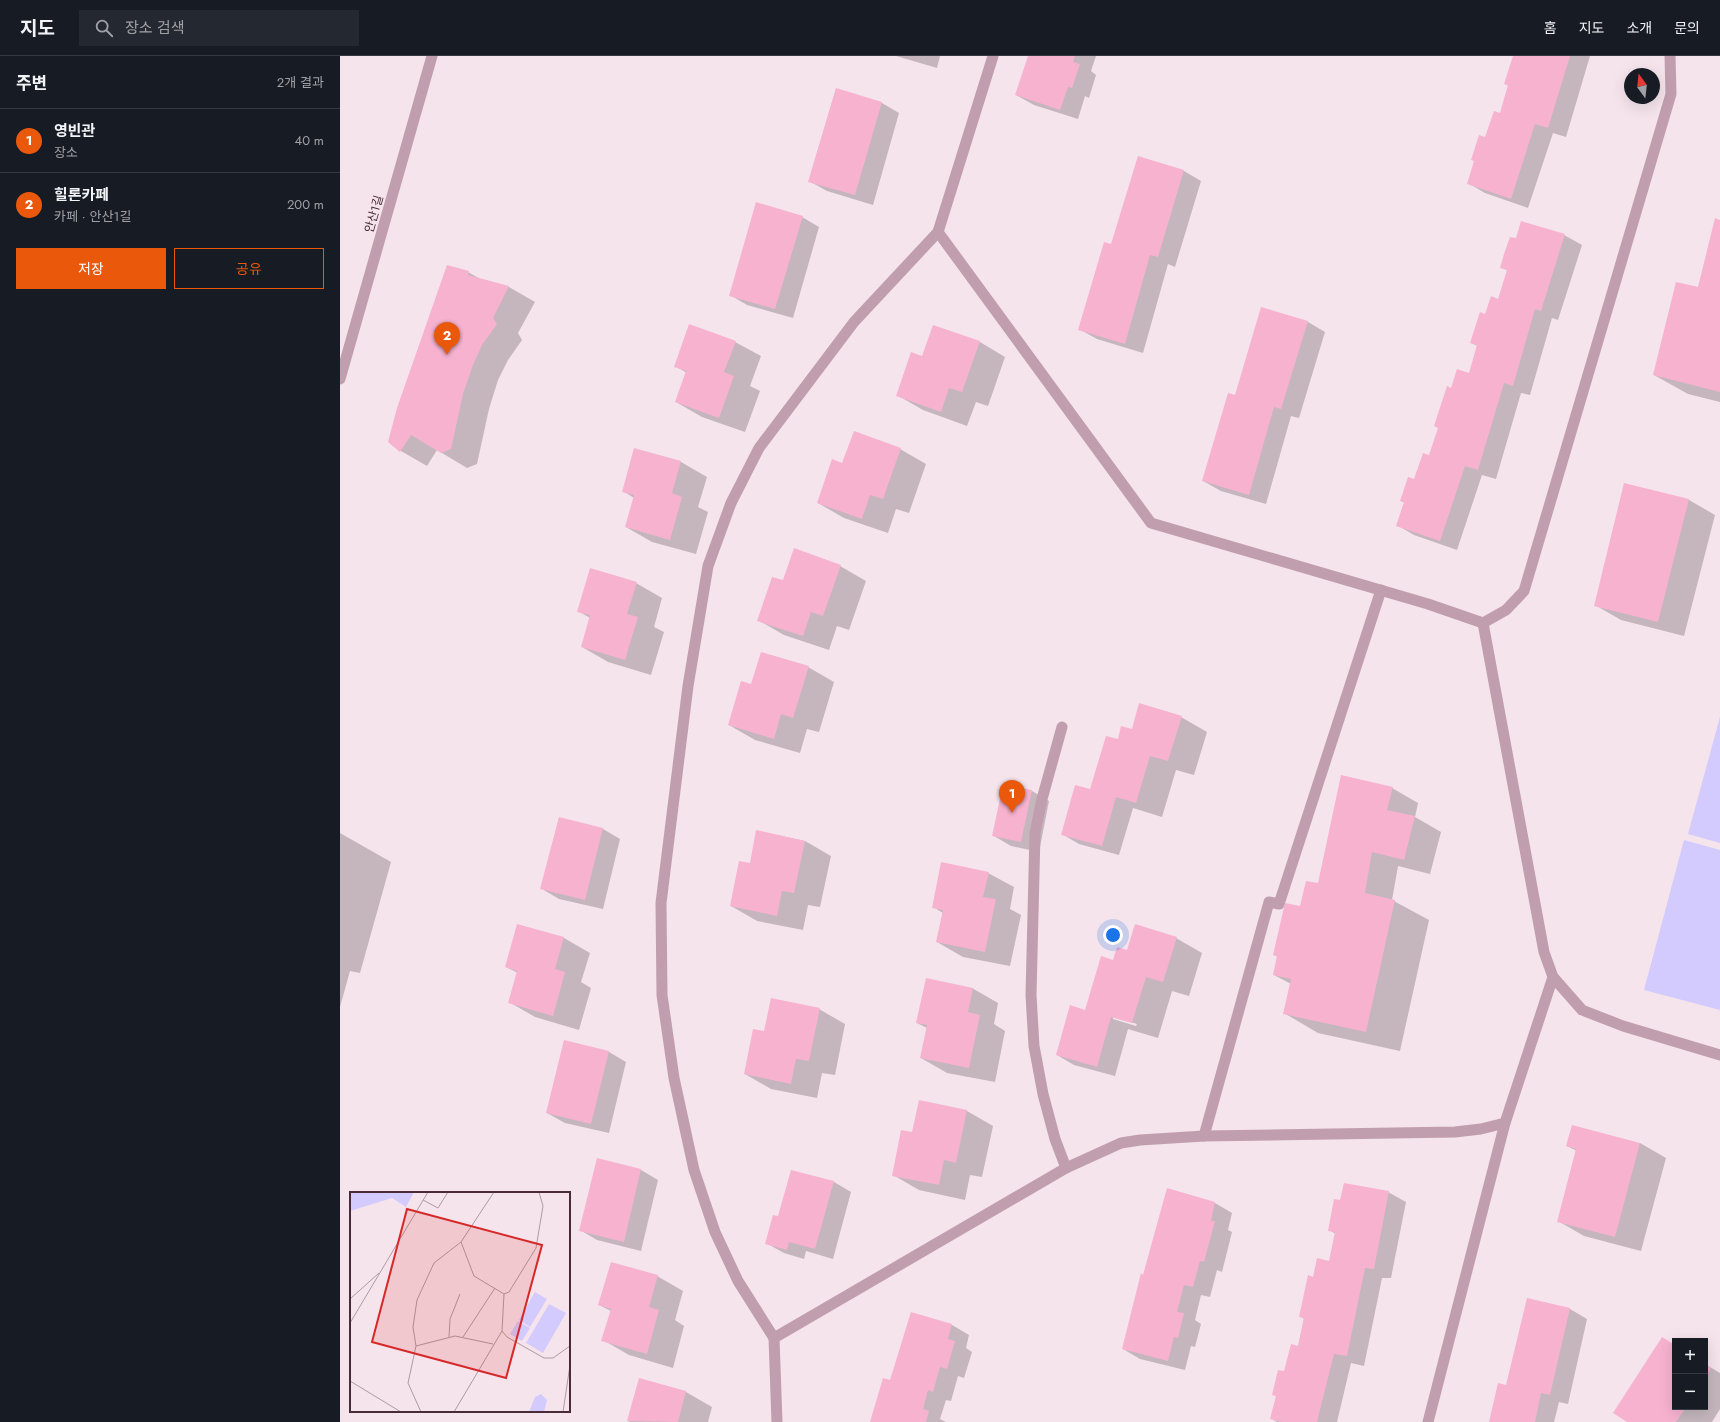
<!DOCTYPE html>
<html lang="ko">
<head>
<meta charset="utf-8">
<style>
  :root { --surface:#171b24; --page:#242831; --text:#f1f3f6; --muted:#9ea1a6; --line:#363941; --accent:#ea580c }
  body { margin:0; font-family:Jost,"Noto Sans KR",sans-serif; background:var(--page); color:var(--text) }
  .controls { position:absolute; right:12px; bottom:12px; display:grid; overflow:hidden; border-radius:0px; box-shadow:0 4px 16px #0002 }
  .controls button { width:36px; height:36px; display:grid; place-items:center; padding:0; border:0; border-bottom:1px solid var(--line); background:var(--surface); color:var(--text); font:20px sans-serif }
  .compass { position:absolute; left:1284px; top:12px; width:36px; height:36px; border-radius:50%; background:var(--surface); box-shadow:0 4px 16px #0002; rotate:345deg }
  .you { position:absolute; left:773px; top:879px; width:14px; height:14px; margin:-10px; border:3px solid #fff; border-radius:50%; background:#1a73e8; box-shadow:0 0 0 6px #1a73e833 }
  .badge { display:grid; place-items:center; width:26px; height:26px; border-radius:50%; background:var(--accent); color:#fff; font-size:13px; font-weight:700 }
  .pin { position:absolute; translate:-50% -33px; filter:drop-shadow(0 1px 2px #0008) }
  .pin::after { content:''; position:absolute; top:21px; width:14px; height:12px; background:inherit; clip-path:polygon(0 0,100% 0,50% 100%) }
  .list { margin:0; padding:0; list-style:none }
  h2 { display:flex; justify-content:space-between; align-items:center; height:52px; margin:0; padding:0 16px; font-size:17px }
  h2 small { font-size:13px; font-weight:400; color:var(--muted) }
  .list li { display:grid; grid-template-columns:26px 1fr auto; gap:12px; align-items:center; box-sizing:border-box; height:64px; padding:0 16px; border-top:1px solid var(--line) }
  .list b { display:block; font-size:15px; white-space:nowrap }
  .list p { margin:0; font-size:13px; white-space:nowrap; color:var(--muted) }
  .list em { font-size:13px; font-style:normal; color:var(--muted) }
  .actions { display:flex; gap:8px; padding:12px 16px }
  .actions a { flex:1; padding:9px 0; border:1px solid var(--accent); border-radius:0px; text-align:center; font-size:14px; color:var(--accent) }
  .actions .main { background:var(--accent); color:#fff }
  .icon { flex:none; width:22px; height:22px; fill:none; stroke:currentColor; stroke-width:2; stroke-linecap:round; stroke-linejoin:round }
  .map { position:relative; flex:none; width:1380px; height:1366px; overflow:hidden }
  header { display:flex; align-items:center; gap:24px; box-sizing:border-box; height:56px; padding:0 20px; background:var(--surface); border-bottom:1px solid var(--line) }
  header strong { font-size:19px }
  nav { display:flex; gap:22px; margin-inline-start:auto; font-size:14px }
  .search { width:280px; height:36px; background:var(--page); display:flex; align-items:center; gap:10px; box-sizing:border-box; padding:0 14px; border-radius:0px; color:var(--muted); font-size:15px }
  main { display:flex }
  aside { flex:1; background:var(--surface) }
  .map>svg:first-child { display:block }
  .green { fill:#d3cbfe }
  .shadow { fill:#0003; fill-rule:evenodd }
  .building { fill:#f7b2d0 }
  .lines { fill:none; stroke-linecap:round; stroke-linejoin:round }
  .service { stroke:#c19ead; stroke-width:11 }
  .minor { stroke:#c19ead; stroke-width:11 }
  .labels { text-anchor:middle; dominant-baseline:central; stroke-width:3.5; stroke-linejoin:round; paint-order:stroke }
  .street-label { font-size:12px; fill:#492a38; stroke:#f5e4eb }
  .inset-road { fill:none; stroke:#b09aa3; stroke-width:1 }
  .view { fill:#d62828; fill-opacity:0.15; stroke:#d62828; stroke-width:2 }
  .inset-edge { fill:none; stroke:#492a38; stroke-width:2 }
</style>
</head>
<body>
<header>
<strong>지도</strong>
<div class="search"><svg class="icon" aria-label="search" viewBox="0 0 24 24"><circle cx="10" cy="10" r="6"/><path d="M15 15l6 6"/></svg>장소 검색</div>
<nav><a>홈</a><a>지도</a><a>소개</a><a>문의</a></nav>
</header>
<main>
<aside>
<h2>주변<small>2개 결과</small></h2>
<ul class="list">
<li><span class="badge">1</span><div><b>영빈관</b><p>장소</p></div><em>40 m</em></li>
<li><span class="badge">2</span><div><b>힐론카페</b><p>카페 · 안산1길</p></div><em>200 m</em></li>
</ul>
<div class="actions"><a class="main">저장</a><a>공유</a></div>
</aside>
<div class="map">
<svg width="1380" height="1366" viewBox="0 0 1380 1366">
  <rect width="100%" height="100%" fill="#f5e4eb"/>
  <g class="green">
    <polygon points="1380,661 1380,787 1348,778"/>
    <polygon points="1344,784 1380,794 1380,954 1304,934"/>
  </g>
  <g class="shadow">
    <polygon points="556,0 600,0 597,12"/>
    <polygon points="689,0 756,0 751,15 756,19 749,42 745,40 738,63 694,49 676,39"/>
    <polygon points="1174,0 1250,0 1226,81 1213,77 1188,152 1145,137 1128,127 1146,83 1161,58 1169,30 1165,28"/>
    <polygon points="496,33 542,47 559,57 533,149 487,135 469,125"/>
    <polygon points="798,101 844,115 861,125 835,211 828,208 803,297 757,283 739,273 772,189"/>
    <polygon points="462,161 479,171 453,262 407,249 390,239"/>
    <polygon points="1380,165 1380,346 1348,338 1314,319 1358,232"/>
    <polygon points="1224,179 1242,189 1218,264 1212,262 1190,339 1181,337 1156,423 1142,419 1117,494 1074,479 1057,469 1065,447 1061,445 1090,400 1112,333 1130,318 1138,290 1131,287 1146,259 1159,244 1168,215 1162,211 1176,183"/>
    <polygon points="128,216 142,224 169,231 195,246 178,277 182,284 168,304 158,324 149,353 137,408 127,412 97,394 87,410 61,395 50,386"/>
    <polygon points="968,266 985,276 959,362 951,360 926,448 881,435 863,425 896,340"/>
    <polygon points="395,286 421,300 410,330 420,335 405,376 362,361 336,346 347,317 335,310"/>
    <polygon points="640,286 665,301 648,350 636,346 627,370 583,354 557,339 582,301"/>
    <polygon points="560,393 586,408 569,457 556,453 548,477 504,462 478,447 503,408"/>
    <polygon points="295,394 341,406 367,421 358,451 368,456 356,498 312,486 286,471 294,442 283,435"/>
    <polygon points="1285,428 1349,444 1375,459 1344,580 1281,564 1255,549"/>
    <polygon points="500,510 526,525 509,574 497,570 489,594 444,579 418,564 443,525"/>
    <polygon points="296,527 322,542 314,571 324,576 311,619 268,606 242,591 250,562 238,555"/>
    <polygon points="468,611 494,626 479,676 467,673 460,697 415,684 389,669 412,629"/>
    <polygon points="841,661 867,676 854,719 836,714 822,761 793,752 779,799 739,788 722,778 756,736 779,684"/>
    <polygon points="1052,732 1078,747 1075,761 1101,776 1090,818 1058,810 1052,844 1089,864 1060,995 978,977 944,957 951,928 934,919 938,901 934,899 961,851"/>
    <polygon points="692,735 709,745 699,796 671,790 654,780"/>
    <polygon points="219,762 263,773 280,783 263,853 219,843 202,833"/>
    <polygon points="417,775 465,785 491,800 480,851 468,849 463,874 417,865 391,850 411,808"/>
    <polygon points="0,777 51,806 20,917 10,915 0,951"/>
    <polygon points="648,817 674,831 670,853 681,859 670,910 623,901 597,886 603,857 593,851"/>
    <polygon points="178,869 224,882 250,897 241,926 251,932 239,974 195,961 169,946 178,917 166,911"/>
    <path d="M836 882 862 897 849 940 832 935 818 982 788 973 775 1020 734 1009 717 999 746 955 774 905ZM773 961 797 968 796 970 773 963Z"/>
    <polygon points="632,932 658,947 654,968 665,975 655,1026 607,1017 581,1002 587,972 577,967"/>
    <polygon points="479,953 505,968 495,1019 482,1017 477,1042 431,1033 405,1018 425,976"/>
    <polygon points="225,986 269,996 286,1006 269,1077 225,1067 207,1057"/>
    <polygon points="580,1045 627,1055 653,1070 642,1121 630,1119 625,1144 579,1134 553,1119 573,1078"/>
    <polygon points="1300,1087 1326,1102 1301,1195 1244,1180 1218,1165 1237,1095 1227,1090"/>
    <polygon points="258,1103 301,1114 318,1124 301,1195 257,1184 240,1174"/>
    <polygon points="452,1115 494,1126 511,1136 493,1203 466,1195 464,1203 444,1197 426,1187 439,1162"/>
    <polygon points="828,1134 875,1147 892,1157 888,1174 892,1176 882,1216 877,1214 870,1241 861,1239 855,1264 861,1268 855,1291 851,1290 845,1314 800,1303 783,1293"/>
    <polygon points="1048,1136 1066,1146 1051,1222 1042,1222 1024,1310 1011,1307 997,1366 937,1366 931,1362 937,1341 933,1338 958,1291 964,1263 960,1260 974,1222 990,1206 996,1178 989,1174 1001,1145"/>
    <polygon points="317,1220 343,1235 335,1264 344,1270 333,1312 289,1299 263,1284 271,1255 259,1249"/>
    <polygon points="1188,1243 1230,1253 1247,1263 1228,1348 1219,1346 1214,1366 1150,1366 1167,1330"/>
    <polygon points="571,1257 612,1269 629,1279 626,1292 632,1296 624,1322 618,1320 611,1345 606,1344 600,1363 606,1366 532,1366 551,1325"/>
    <polygon points="1335,1289 1335,1351 1365,1351 1365,1308 1380,1317 1380,1353 1372,1366 1288,1366"/>
    <polygon points="300,1323 346,1336 372,1351 368,1366 290,1366 288,1365"/>
  </g>
  <g class="building">
    <polygon points="688,0 735,0 733,6 740,8 732,32 728,31 720,54 675,39"/>
    <polygon points="1173,0 1230,0 1208,72 1195,68 1171,143 1127,128 1134,105 1131,104 1139,79 1145,81 1154,55 1160,57 1168,29 1164,28"/>
    <polygon points="496,32 542,46 515,139 468,126"/>
    <polygon points="798,100 844,114 818,201 810,199 785,288 738,274 764,186 771,188"/>
    <polygon points="416,146 463,160 435,253 389,240"/>
    <polygon points="1375,162 1380,164 1380,336 1313,319 1336,226 1358,231"/>
    <polygon points="1181,165 1225,178 1201,255 1195,253 1173,330 1164,327 1138,414 1125,410 1100,485 1056,470 1064,446 1060,445 1068,421 1074,423 1083,397 1089,399 1098,372 1094,370 1107,330 1111,332 1117,313 1129,317 1137,289 1130,287 1140,256 1145,258 1151,240 1158,243 1167,214 1160,212 1164,198 1170,181 1176,182"/>
    <polygon points="107,209 129,215 128,219 169,230 153,262 157,268 142,289 133,309 123,338 111,393 101,397 71,379 60,396 48,386 57,352"/>
    <polygon points="921,251 968,265 941,353 934,351 909,439 862,425 888,337 895,339"/>
    <polygon points="349,268 396,285 384,316 394,320 379,362 335,346 346,315 334,311"/>
    <polygon points="593,269 640,285 622,336 609,332 601,356 556,340 571,296 582,300"/>
    <polygon points="514,375 561,392 543,443 530,439 522,463 477,447 492,403 502,407"/>
    <polygon points="294,392 341,405 332,437 342,441 330,484 285,471 294,439 282,436"/>
    <polygon points="1284,427 1349,443 1318,566 1254,550"/>
    <polygon points="454,492 501,509 483,560 471,556 463,580 417,565 432,521 443,524"/>
    <polygon points="250,512 297,526 287,558 298,561 285,604 241,591 250,559 237,556"/>
    <polygon points="421,596 469,610 453,662 441,658 434,683 388,669 401,625 411,628"/>
    <polygon points="799,647 842,660 828,705 810,700 796,747 776,741 762,790 721,779 735,729 750,733 766,680 778,683 781,670 792,673"/>
    <polygon points="1001,719 1053,731 1047,754 1075,760 1064,804 1032,796 1025,837 1055,844 1026,976 943,958 951,923 933,919 937,900 933,899 945,847 960,850 966,825 978,827"/>
    <polygon points="663,729 692,734 681,786 652,780"/>
    <polygon points="219,761 263,772 245,844 200,833"/>
    <polygon points="416,774 465,785 454,837 442,835 437,860 390,850 399,805 410,807"/>
    <polygon points="601,806 649,816 643,841 656,843 645,896 596,886 603,854 592,852"/>
    <polygon points="177,868 224,881 215,913 225,916 213,960 168,947 177,915 165,911"/>
    <polygon points="795,868 837,881 823,926 806,921 792,967 771,961 757,1011 716,999 730,949 745,954 761,900 773,904 777,891 787,894"/>
    <polygon points="586,922 633,932 628,956 640,959 629,1012 580,1002 587,969 576,967"/>
    <polygon points="431,942 480,952 469,1005 456,1003 451,1028 404,1018 413,973 424,975"/>
    <polygon points="224,984 269,995 251,1068 206,1057"/>
    <polygon points="579,1044 627,1054 616,1107 604,1104 599,1129 552,1120 561,1074 572,1076"/>
    <polygon points="1232,1069 1300,1087 1275,1181 1217,1166 1236,1093 1226,1090"/>
    <polygon points="257,1102 301,1113 284,1186 239,1175"/>
    <polygon points="451,1114 494,1125 475,1193 449,1186 447,1194 425,1188 433,1159 438,1160"/>
    <polygon points="1004,1127 1049,1135 1034,1213 1025,1212 1007,1300 994,1298 977,1366 942,1366 930,1363 936,1340 932,1339 938,1314 944,1315 951,1288 958,1290 964,1262 959,1261 968,1219 973,1221 977,1202 989,1205 995,1176 988,1175 994,1143 1000,1144"/>
    <polygon points="827,1132 875,1146 871,1165 875,1165 864,1206 860,1205 853,1231 844,1229 837,1256 844,1257 838,1282 834,1281 828,1305 782,1293 801,1217 803,1219"/>
    <polygon points="271,1206 318,1219 309,1251 319,1254 307,1298 261,1285 271,1253 258,1249"/>
    <polygon points="1187,1242 1230,1252 1210,1339 1201,1337 1195,1366 1149,1366 1158,1327 1166,1329"/>
    <polygon points="571,1256 612,1268 608,1283 615,1285 607,1313 600,1311 593,1336 588,1334 583,1353 589,1355 586,1366 530,1366 543,1322 550,1324"/>
    <polygon points="1322,1281 1335,1289 1335,1351 1346,1351 1336,1366 1287,1366 1273,1357"/>
    <polygon points="1365,1308 1371,1312 1365,1322"/>
    <polygon points="299,1322 346,1335 338,1366 287,1365"/>
  </g>
  <g class="lines">
    <g class="service">
      <polyline points="1330,0 1331,38 1184,535 1166,554 1143,567 1204,896 1213,921 1242,954 1283,970 1380,999"/>
      <polyline points="598,176 811,467 1088,548 1143,567"/>
      <polyline points="722,671 702,743 695,777 691,939 694,990 703,1038 715,1083 726,1112"/>
      <polyline points="864,1080 929,846 939,848 1041,534"/>
      <polyline points="434,1282 726,1112 781,1087 800,1084 864,1080 1115,1076 1141,1073 1165,1067"/>
      <polyline points="437,1366 434,1282 398,1225 375,1176 354,1114 334,1022 322,939 321,847 348,630 368,510 391,447 419,392 514,266 598,176 653,0"/>
      <polyline points="1088,1366 1165,1067 1213,921"/>
    </g>
    <polyline class="minor" points="0,323 92,0"/>
  </g>
  <g class="labels">
    <g class="street-label">
      <text transform="translate(34 158) rotate(-74)">안산1길</text>
    </g>
  </g>
  <g transform="translate(10 1136)">
    <rect width="220" height="220" fill="#f5e4eb"/>
    <path d="M0 0H64L56 15 42 6 0 19ZM185 100 197 107 180 135 169 128ZM199 112 216 121 193 161 176 151ZM168 129 180 136 172 149 160 142ZM191 202 197 208 194 220H179L185 205Z" fill="#d3cbfe"/>
    <path class="inset-road" d="M189 0 193 14 186 56 159 100 154 102 152 139 157 145 194 166H203L220 154M73 8 88 16 98 0M111 50 124 84 154 102M0 107 29 81M0 131 78 0M99 145 100 127 110 102M113 145 145 96M66 154 105 144 143 152M0 189 51 220M71 220 58 191 66 154 63 135 67 108 84 71 111 50 144 0M104 220 152 139M213 220 220 173"/>
    <path class="view" d="M57 17 192 53 156 186 22 150Z"/>
    <rect width="220" height="220" class="inset-edge"/>
  </g>
</svg>
<div class="controls">
<button>+</button>
<button>−</button>
</div>
<svg class="compass" viewBox="-18 -18 36 36"><path d="M0-13l5 13h-10z" fill="#e53935"/><path d="M0 13l5-13h-10z" fill="#9ea1a6"/></svg>
<div class="you"></div>
<div class="pin badge" style="left:672px;top:757px">1</div>
<div class="pin badge" style="left:107px;top:299px">2</div>
</div>
</main>
</body>
</html>
